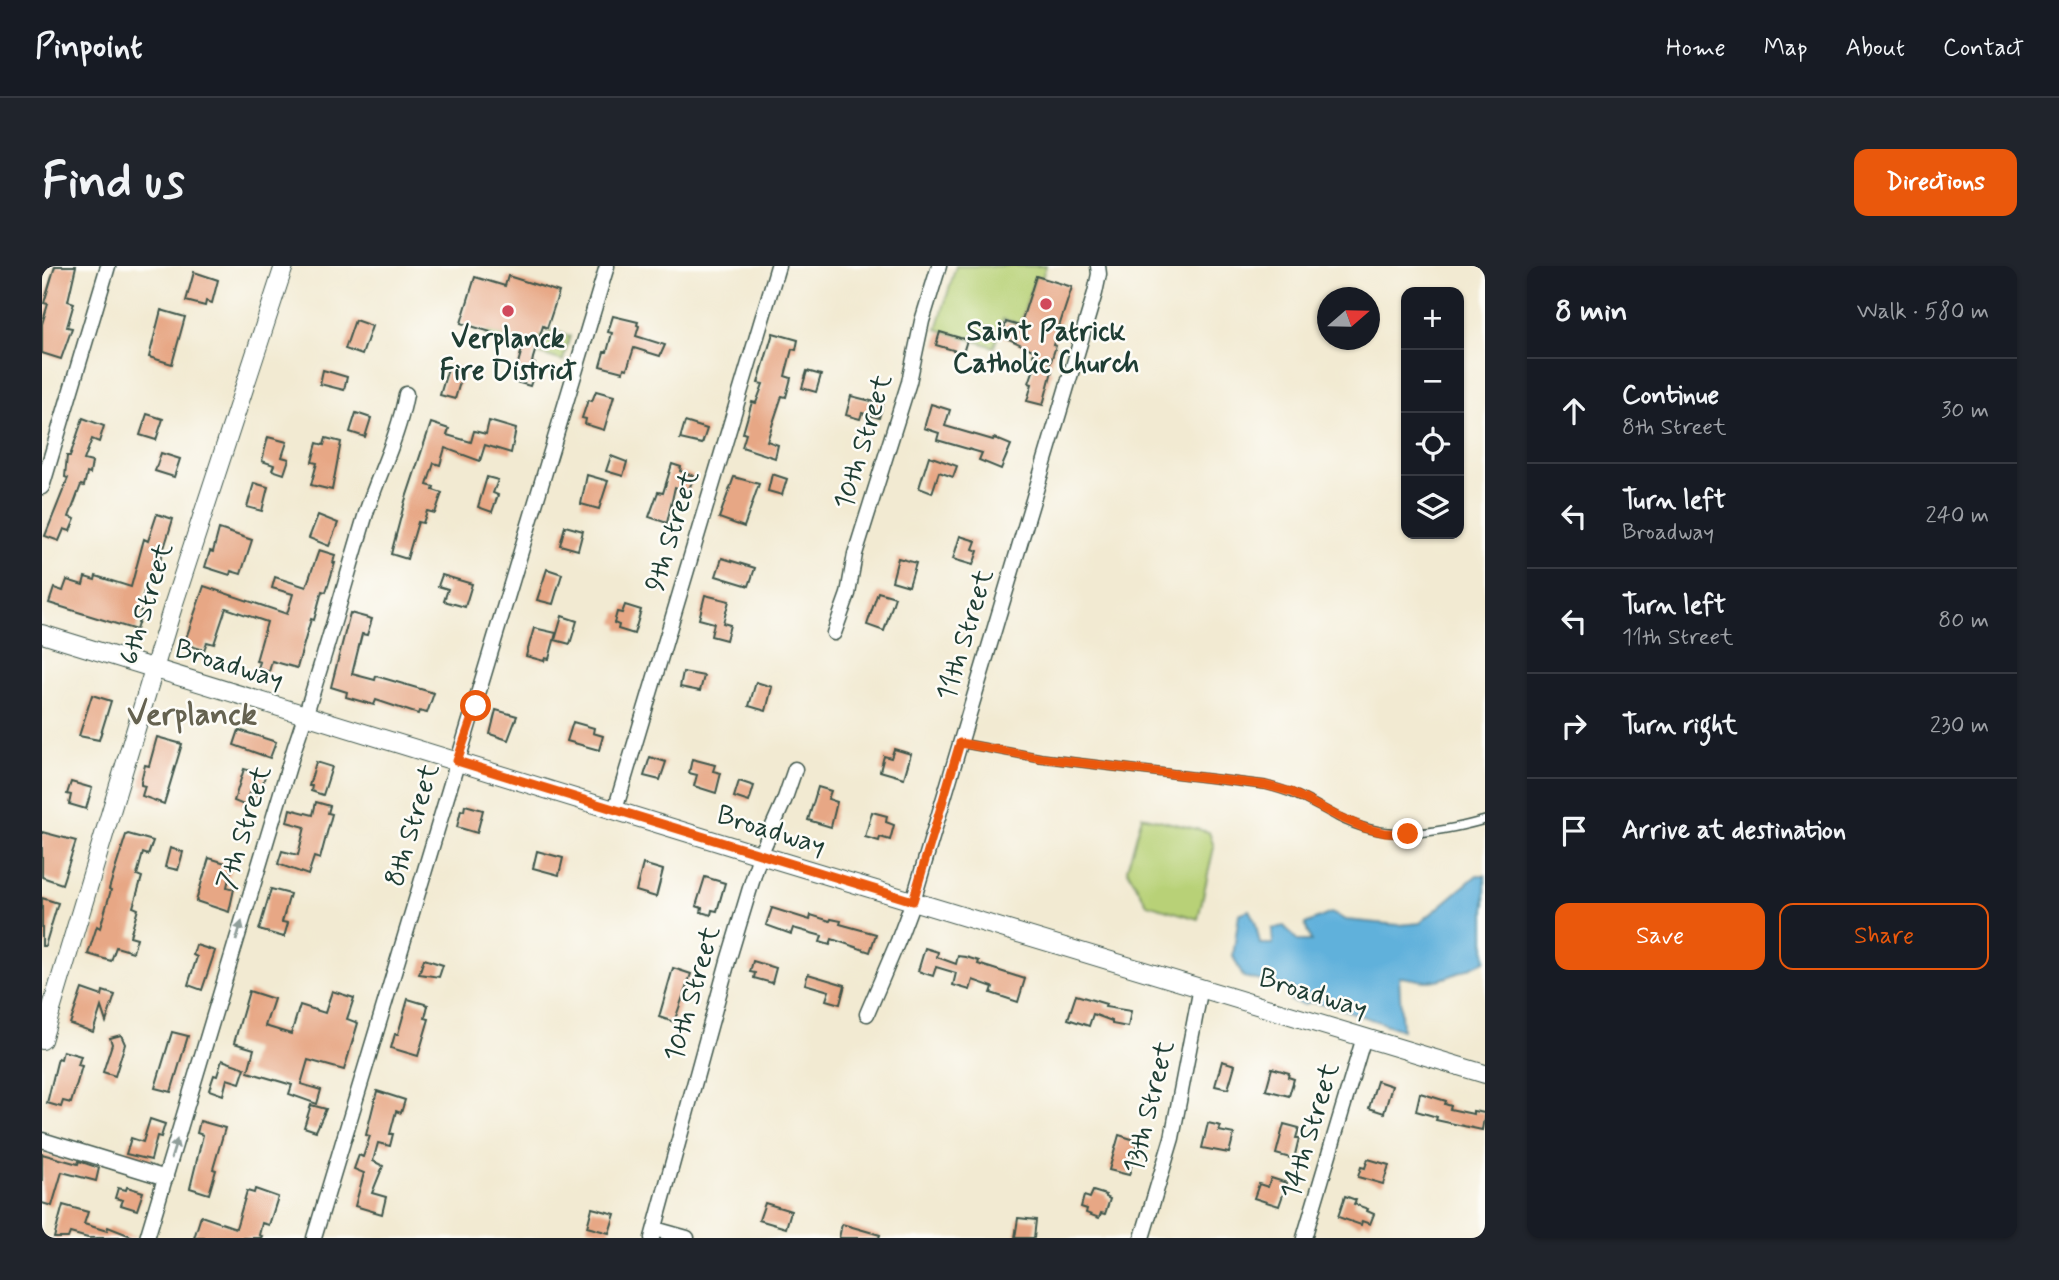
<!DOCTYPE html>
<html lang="en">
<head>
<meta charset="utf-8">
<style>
  :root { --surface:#171b24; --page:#20242c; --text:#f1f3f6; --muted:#9ea1a6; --line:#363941; --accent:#ea580c }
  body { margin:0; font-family:Mynerve,sans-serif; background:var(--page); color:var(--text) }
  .controls { position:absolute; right:21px; top:21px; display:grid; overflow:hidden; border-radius:14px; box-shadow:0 2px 5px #0004 }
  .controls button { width:63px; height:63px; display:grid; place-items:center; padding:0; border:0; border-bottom:2px solid var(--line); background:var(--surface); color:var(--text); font:35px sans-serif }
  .compass { position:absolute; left:1275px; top:21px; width:63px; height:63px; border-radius:50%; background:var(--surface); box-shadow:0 2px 5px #0004; rotate:70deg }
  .stop { position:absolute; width:21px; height:21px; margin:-16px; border:5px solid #ea580c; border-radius:50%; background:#fff }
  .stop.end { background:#ea580c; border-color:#fff; box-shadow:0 2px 7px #0008 }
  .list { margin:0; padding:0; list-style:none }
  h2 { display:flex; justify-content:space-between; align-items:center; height:91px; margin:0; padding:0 28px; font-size:30px }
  h2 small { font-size:23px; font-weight:400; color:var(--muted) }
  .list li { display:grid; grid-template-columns:46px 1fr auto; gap:21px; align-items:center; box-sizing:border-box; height:105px; padding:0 28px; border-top:2px solid var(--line) }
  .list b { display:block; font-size:26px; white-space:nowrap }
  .list p { margin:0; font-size:23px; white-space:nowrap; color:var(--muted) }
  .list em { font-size:23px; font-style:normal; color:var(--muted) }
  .actions { display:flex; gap:14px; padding:21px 28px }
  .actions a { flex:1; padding:16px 0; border:2px solid var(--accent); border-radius:14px; text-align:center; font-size:24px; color:var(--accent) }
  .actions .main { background:var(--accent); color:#fff }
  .icon { flex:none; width:38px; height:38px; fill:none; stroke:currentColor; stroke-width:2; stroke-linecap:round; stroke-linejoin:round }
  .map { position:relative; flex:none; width:1443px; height:972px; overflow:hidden; border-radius:14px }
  header { display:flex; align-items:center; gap:42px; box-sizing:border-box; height:98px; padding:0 35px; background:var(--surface); border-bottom:2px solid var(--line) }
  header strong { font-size:33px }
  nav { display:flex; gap:38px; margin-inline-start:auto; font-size:24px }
  .intro { display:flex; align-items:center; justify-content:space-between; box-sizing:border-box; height:168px; padding:0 42px }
  h1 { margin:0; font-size:49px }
  .button { padding:18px 32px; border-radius:14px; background:var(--accent); color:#fff; font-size:24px; font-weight:700 }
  main { display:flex; gap:42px; padding:0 42px }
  aside { flex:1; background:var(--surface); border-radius:14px; box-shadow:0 2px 5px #0004 }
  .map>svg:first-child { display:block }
  .green { fill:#b8d177; stroke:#6c8756; stroke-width:2 }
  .water { fill:#60b1db; stroke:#407788; stroke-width:2 }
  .building { fill:#e7a785 }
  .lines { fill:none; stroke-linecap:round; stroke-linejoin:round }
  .service-casing { stroke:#3f574c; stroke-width:10 }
  .minor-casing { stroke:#3f574c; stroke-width:17 }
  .tertiary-casing { stroke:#3f574c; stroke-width:20 }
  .service { stroke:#fff; stroke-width:7 }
  .minor { stroke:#fff; stroke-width:14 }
  .tertiary { stroke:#fff; stroke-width:18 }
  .oneway { fill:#8f9e9a }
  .route { stroke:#ea580c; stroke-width:9 }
  .poi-dot { fill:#d1495b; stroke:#fdfcf7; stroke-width:2.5 }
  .labels { text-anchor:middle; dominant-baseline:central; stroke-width:5; stroke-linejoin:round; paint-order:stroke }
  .poi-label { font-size:28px; font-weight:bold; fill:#1f3d34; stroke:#fdfcf7 }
  .street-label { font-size:28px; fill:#1f3d34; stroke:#fdfcf7 }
  .quarter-label { font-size:32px; font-weight:bold; fill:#656250; stroke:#fdfcf7 }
</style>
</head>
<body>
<header>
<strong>Pinpoint</strong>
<nav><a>Home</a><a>Map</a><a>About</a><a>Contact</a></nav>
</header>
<div class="intro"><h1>Find us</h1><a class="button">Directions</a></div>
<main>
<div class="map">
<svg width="1443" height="972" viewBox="0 0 1443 972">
  <rect width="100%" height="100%" fill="#fdfcf7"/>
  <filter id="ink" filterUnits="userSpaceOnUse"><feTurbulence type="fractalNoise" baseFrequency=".0143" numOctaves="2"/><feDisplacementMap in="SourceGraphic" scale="14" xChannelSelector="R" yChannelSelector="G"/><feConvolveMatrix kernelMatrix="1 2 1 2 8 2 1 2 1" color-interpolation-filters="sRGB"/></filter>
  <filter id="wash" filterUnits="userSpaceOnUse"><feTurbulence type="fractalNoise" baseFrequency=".00686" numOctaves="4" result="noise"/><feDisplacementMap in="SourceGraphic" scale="28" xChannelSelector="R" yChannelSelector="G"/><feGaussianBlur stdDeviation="1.57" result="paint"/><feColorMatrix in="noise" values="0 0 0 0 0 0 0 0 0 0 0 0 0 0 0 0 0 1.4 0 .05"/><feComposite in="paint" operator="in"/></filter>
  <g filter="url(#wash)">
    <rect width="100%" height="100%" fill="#f2ead2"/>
    <g class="green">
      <polygon points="914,0 1004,0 1000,12 993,11 978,58 961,53 952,81 895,63"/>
      <polygon points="509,64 528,70 521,95 444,71 446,65 495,80 498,70 507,69"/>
      <polygon points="1100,550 1167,566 1172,581 1156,653 1105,638 1085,603"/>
    </g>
    <path class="water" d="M1435 609H1443V695C1425 702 1404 715 1384 715 1375 715 1367 711 1357 711L1360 764 1294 741 1267 736 1263 739 1249 735 1252 725 1251 722 1201 711 1191 690 1197 648 1207 644 1213 655 1218 678H1231L1230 663 1242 660 1256 675H1269L1263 658 1289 647 1304 654 1357 659 1378 657Z"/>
    <g id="blocks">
      <g class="building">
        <polygon points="13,0 34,0 26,35 32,37 25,61 30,62 19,93 0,87 0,58 6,38 2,37"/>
        <polygon points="152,6 176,14 170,37 164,35 163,40 144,35"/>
        <polygon points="466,10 517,26 505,62 501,60 491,92 490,97 493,98 490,108 492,108 488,120 471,115 482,76 419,57 433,11 463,20"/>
        <polygon points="994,10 1030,21 1011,79 1014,80 1006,104 1010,105 1001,139 985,135 990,118 987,117 996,91 991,89 993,85 960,70 964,56 978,60"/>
        <polygon points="119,44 143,51 130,98 107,91"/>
        <polygon points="571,50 596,56 595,59 597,60 594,70 623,79 618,90 592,82 585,103 582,102 581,106 558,100 562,86 565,86 570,67 566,66"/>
        <polygon points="313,54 330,60 320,89 303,83"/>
        <polygon points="898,66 925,74 921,87 894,79"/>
        <polygon points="731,67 756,74 754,84 750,83 743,110 749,112 744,131 740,130 725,175 736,179 733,192 700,181 704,168 701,167 710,136 714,137 721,118 716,117"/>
        <polygon points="407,99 422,103 413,133 398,129"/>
        <polygon points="281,104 305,111 302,124 278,118"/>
        <polygon points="765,105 779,109 774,126 760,122"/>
        <polygon points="554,125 572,130 562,164 543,158 544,153 540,152 546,134 550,135"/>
        <polygon points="809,130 841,138 837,152 820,147 818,153 804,149"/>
        <polygon points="889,138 908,144 903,160 951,174 952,172 969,179 959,203 937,194 940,187 895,174 897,167 882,162"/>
        <polygon points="314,147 329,152 323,171 308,166"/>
        <polygon points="105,148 121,153 114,174 98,169"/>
        <polygon points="41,152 62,160 57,176 50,173 42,194 50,196 48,208 45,207 42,220 39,219 27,251 33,253 28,265 22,263 17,275 3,270 26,212 23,211 25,190 28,190"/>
        <polygon points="447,155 474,163 469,187 443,179 438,195 403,182 398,199 392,197 385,219 392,221 391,224 400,227 393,247 385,245 381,257 376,256 365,293 349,288 363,235 389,157 407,163 405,169 429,176 432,165 444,168"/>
        <polygon points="643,156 665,163 660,178 638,173"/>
        <polygon points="226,171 245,176 240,191 247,193 242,208 230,204 232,199 220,195"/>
        <polygon points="284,172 299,176 290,224 269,219 275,197 270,196 275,177 282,179"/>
        <polygon points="119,187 138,193 132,211 113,205"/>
        <polygon points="569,190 585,196 581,210 564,205"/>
        <polygon points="887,190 915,200 911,211 897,206 890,227 877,222"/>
        <polygon points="630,198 639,201 638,205 652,210 646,226 633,221 625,257 607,251 616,226 621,227"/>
        <polygon points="730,208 745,213 740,229 726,225"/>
        <polygon points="545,209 566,215 557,243 539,238"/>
        <polygon points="445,211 456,214 451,227 456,229 450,246 436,241"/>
        <polygon points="692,211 717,218 702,261 677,252"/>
        <polygon points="212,217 226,221 220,245 205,241"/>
        <polygon points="115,248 131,253 115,305 110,303 96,344 100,345 94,364 7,337 12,322 21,325 25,314 41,319 43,311 53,314 54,310 89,321 102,273 106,275"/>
        <polygon points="276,249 296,257 287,280 267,272"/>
        <polygon points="523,260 541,265 536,284 518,279"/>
        <polygon points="177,263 210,274 199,308 189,305 188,309 163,301 168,285 171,286"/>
        <polygon points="918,270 934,275 931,283 936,285 931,299 911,293"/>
        <polygon points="277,284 293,289 291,297 293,297 284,326 280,325 272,354 269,353 255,402 230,395 227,406 216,402 218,396 214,395 225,356 184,342 172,378 165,376 162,384 142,378 162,320 245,348 251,328 230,322 233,311 264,321"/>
        <polygon points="680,292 713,302 707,320 674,310"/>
        <polygon points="856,292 874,297 867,320 850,315"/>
        <polygon points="505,303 520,308 511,338 495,334"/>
        <polygon points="400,309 430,318 423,341 402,335 406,323 396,320"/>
        <polygon points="836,326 853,331 842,365 825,359"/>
        <polygon points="663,329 687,335 681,357 688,359 684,374 669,370 672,357 657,353"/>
        <polygon points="583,339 599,344 592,368 576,363 577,359 572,357 575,346 580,347"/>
        <polygon points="308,347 330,353 325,369 320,368 310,408 333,414 334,410 392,427 385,447 377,445 376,448 334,434 332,439 304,431 305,426 289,421"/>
        <polygon points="520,350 535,355 528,378 513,374"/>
        <polygon points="492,362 514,367 507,393 503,392 502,395 484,390"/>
        <polygon points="641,406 662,410 658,425 638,421"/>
        <polygon points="714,416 730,421 724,445 707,440"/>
        <polygon points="50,429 69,435 57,474 37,470"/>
        <polygon points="454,444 475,450 466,474 448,468"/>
        <polygon points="531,456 552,462 551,467 561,470 557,484 525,475"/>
        <polygon points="197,464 234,476 228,492 192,479"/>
        <polygon points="115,471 140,478 122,538 100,530 103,520 99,519 99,515 103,499 107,500"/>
        <polygon points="852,483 869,488 862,512 838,505 842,490 849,492"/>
        <polygon points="608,491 624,496 618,514 602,510"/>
        <polygon points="650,493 673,499 671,505 679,507 674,527 652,520 655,509 647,507"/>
        <polygon points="274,496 290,501 281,529 269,525 270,520 267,520"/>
        <polygon points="202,503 223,509 218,531 208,527 204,540 192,535"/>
        <polygon points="697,515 712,520 707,536 692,531"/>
        <polygon points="29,516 50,522 44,543 27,538 29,529 25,528"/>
        <polygon points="776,521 789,525 786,533 795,536 789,561 766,554"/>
        <polygon points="274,536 288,540 286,547 290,548 278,593 272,591 266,609 236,598 240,585 256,589 263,561 245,556 248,543 271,549"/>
        <polygon points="423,539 441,544 435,567 415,561 419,544 422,545"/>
        <polygon points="830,546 845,550 844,556 852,559 848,574 838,571 837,575 823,571"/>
        <polygon points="0,566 34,575 20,618 0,611"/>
        <polygon points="86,568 111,575 106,589 101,587 95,609 100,611 91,641 96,643 88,670 95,672 91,686 74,681 69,695 46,688 55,660 58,662 69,624 67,623 84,569"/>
        <polygon points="128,582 141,586 136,604 123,601"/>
        <polygon points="495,585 521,592 517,609 491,602"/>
        <polygon points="167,592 190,599 185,621 192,623 187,646 154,635"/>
        <polygon points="601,598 621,604 614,631 594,625"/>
        <polygon points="663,611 683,617 675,645 670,644 669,649 659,646 660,642 654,640"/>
        <polygon points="229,623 248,628 240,656 246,657 242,671 217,664"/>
        <polygon points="0,632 16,637 3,680 0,680"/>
        <polygon points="730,642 768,654 769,649 788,655 789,653 799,655 798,658 834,668 828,686 790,673 788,679 778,676 780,670 751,662 749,668 724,659"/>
        <polygon points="154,679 173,685 160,724 146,719 155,691 151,689"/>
        <polygon points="883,682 896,686 895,691 914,698 916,690 924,691 937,695 936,698 983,713 976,736 949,727 951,721 931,714 928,724 911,719 914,707 894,701 891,710 876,705"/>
        <polygon points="382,693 401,699 397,711 377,708"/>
        <polygon points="711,695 734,702 730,717 712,712 713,707 708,706"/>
        <polygon points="631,702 649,708 632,756 617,751"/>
        <polygon points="766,708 803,719 798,738 784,734 787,725 763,718"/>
        <polygon points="40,723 60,730 61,725 73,729 64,756 59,741 51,766 28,758"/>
        <polygon points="207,725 232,733 223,760 249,768 258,739 283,747 290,725 312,732 305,753 316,757 302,804 266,794 259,818 279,824 275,838 247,828 250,819 206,806 212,783 192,777"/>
        <polygon points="1034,729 1064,738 1063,741 1089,745 1086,761 1070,758 1070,755 1051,748 1047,760 1026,753"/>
        <polygon points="366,733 386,739 383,752 387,753 376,790 349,782 353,768 356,768"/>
        <polygon points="130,766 146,770 129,826 113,822"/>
        <polygon points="79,769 83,778 73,810 61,806 70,778 68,772"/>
        <polygon points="21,785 39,790 36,799 40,800 29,837 21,835 19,841 5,837 16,792 19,793"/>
        <polygon points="180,794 203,802 198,817 185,813 181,829 167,824 172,809 175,810"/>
        <polygon points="1180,795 1193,799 1186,823 1173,820"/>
        <polygon points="1230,802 1247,807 1246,811 1252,813 1247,830 1224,824"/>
        <polygon points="1335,815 1350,820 1342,847 1327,842"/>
        <polygon points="335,825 363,834 359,847 354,845 348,868 351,868 348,880 336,877 331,895 341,900 330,927 344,931 340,948 313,940 322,907 312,903 317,889 321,891 328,870 324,869"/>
        <polygon points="1378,827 1404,835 1403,838 1409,840 1408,843 1431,848 1431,845 1443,847 1440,864 1394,854 1395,851 1374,845"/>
        <polygon points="269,839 284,843 274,865 262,861"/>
        <polygon points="108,853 123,858 119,871 115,870 109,894 84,888 89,872 101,876"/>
        <polygon points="158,855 183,862 171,903 174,904 167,928 148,922 161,869 155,867"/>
        <polygon points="1166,857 1179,860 1177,865 1192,868 1187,887 1160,882"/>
        <polygon points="1242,858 1257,862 1254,872 1257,872 1252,893 1234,888"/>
        <polygon points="1077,869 1096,875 1087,909 1067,904"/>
        <polygon points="0,888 36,898 37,895 57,902 54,915 20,906 10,940 0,937"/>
        <polygon points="1326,893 1347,899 1341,918 1316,911 1319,901 1323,902"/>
        <polygon points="1229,912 1245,917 1237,940 1212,932 1217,918 1226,921"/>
        <polygon points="85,921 101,926 95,944 79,939 81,934 73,932 76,922 84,924"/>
        <polygon points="213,923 236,931 227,959 220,957 217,969 220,970 219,972 152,972 159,950 194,962 205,925 212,927"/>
        <polygon points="1051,925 1064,929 1064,931 1068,933 1063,948 1059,947 1057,952 1044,947 1045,943 1039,941 1042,930 1048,932"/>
        <polygon points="1303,930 1314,934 1312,938 1326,943 1325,945 1332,948 1328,958 1320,955 1319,959 1296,951"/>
        <polygon points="723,937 749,945 744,962 717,954"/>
        <polygon points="21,939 46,946 42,958 65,965 66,961 94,972 46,972 28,967 26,972 12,972"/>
        <polygon points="550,942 573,948 567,967 545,961"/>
        <polygon points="976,952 994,954 992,972 973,972"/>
        <polygon points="800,958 838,969 837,972 797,972"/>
      </g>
    </g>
  </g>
  <g filter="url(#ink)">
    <use href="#blocks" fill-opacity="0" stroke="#3f574c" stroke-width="2"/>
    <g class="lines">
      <g class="service-casing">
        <path id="service" d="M918 477 999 492 1223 519C1256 527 1268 536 1296 551 1344 576 1393 568 1443 554"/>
      </g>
      <g class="minor-casing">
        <g id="minor">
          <polyline points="0,221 66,0"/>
          <polyline points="792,367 806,328 813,288 867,116 880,55 897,0"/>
          <polyline points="573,544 736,0"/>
          <polyline points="825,748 856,675 871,635 1053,27 1057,8 1056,0"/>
          <polyline points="0,874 124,912"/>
          <polyline points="613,963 645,972"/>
          <path d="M105 972 253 480C280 402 301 323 325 244 338 205 357 169 364 128"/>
          <polyline points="272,972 565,0"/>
          <polyline points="610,972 686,695 718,589 742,535 753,503"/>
          <polyline points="1100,972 1130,872 1159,721"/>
          <polyline points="1262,972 1322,771"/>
        </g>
      </g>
      <g class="tertiary-casing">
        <g id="tertiary">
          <polyline points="0,368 718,589 1443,808"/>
          <polyline points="0,774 131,340 242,0"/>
        </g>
      </g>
      <use href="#service" class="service"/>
      <use href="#minor" class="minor"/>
      <use href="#tertiary" class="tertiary"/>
    </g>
    <defs><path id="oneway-solid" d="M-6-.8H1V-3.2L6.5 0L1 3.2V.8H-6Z" transform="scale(1.75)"/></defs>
    <g class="oneway">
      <use href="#oneway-solid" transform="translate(197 665) rotate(-73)"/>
      <use href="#oneway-solid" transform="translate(132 883) rotate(-73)"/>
    </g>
  </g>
  <g class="lines" filter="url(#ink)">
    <polyline class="route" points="434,440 415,495 871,635 918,477 999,492 1223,519 1249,526 1297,551 1323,562 1343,567 1366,568"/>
  </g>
  <g class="poi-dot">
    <circle cx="1004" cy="38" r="7"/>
    <circle cx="466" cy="45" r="7"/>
  </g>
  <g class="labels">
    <g class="poi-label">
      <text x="1004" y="66">Saint Patrick<tspan x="1004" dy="32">Catholic Church</tspan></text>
      <text x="466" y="73">Verplanck<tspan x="466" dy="32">Fire District</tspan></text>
    </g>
    <g class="street-label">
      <text transform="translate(822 176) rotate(-73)">10th Street</text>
      <text transform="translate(631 265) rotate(-73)">9th Street</text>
      <text transform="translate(105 338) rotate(-73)">6th Street</text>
      <text transform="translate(924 369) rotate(-73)">11th Street</text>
      <text transform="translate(187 399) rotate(17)">Broadway</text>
      <text transform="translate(371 559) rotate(-73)">8th Street</text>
      <text transform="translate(203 562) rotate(-73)">7th Street</text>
      <text transform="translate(729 565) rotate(17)">Broadway</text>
      <text transform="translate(651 728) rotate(-74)">10th Street</text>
      <text transform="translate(1271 728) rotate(17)">Broadway</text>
      <text transform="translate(1108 841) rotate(-76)">13th Street</text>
      <text transform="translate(1269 865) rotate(-73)">14th Street</text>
    </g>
    <g class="quarter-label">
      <text x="150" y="449">Verplanck</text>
    </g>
  </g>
</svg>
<div class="controls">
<button>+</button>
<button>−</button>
<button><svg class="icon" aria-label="locate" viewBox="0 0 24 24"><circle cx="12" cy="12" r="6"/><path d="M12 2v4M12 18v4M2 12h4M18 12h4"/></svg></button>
<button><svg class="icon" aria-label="layers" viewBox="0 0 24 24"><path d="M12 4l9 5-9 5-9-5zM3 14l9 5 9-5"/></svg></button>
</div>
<svg class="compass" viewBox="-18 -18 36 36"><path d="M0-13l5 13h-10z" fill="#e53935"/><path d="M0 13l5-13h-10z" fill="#9ea1a6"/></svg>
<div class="stop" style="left:434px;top:440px"></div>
<div class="stop end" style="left:1366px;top:568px"></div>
</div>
<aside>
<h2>8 min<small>Walk · 580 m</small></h2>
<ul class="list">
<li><svg class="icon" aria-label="ahead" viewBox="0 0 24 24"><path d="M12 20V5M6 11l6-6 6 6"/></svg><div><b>Continue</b><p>8th Street</p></div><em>30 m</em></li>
<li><svg class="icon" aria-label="left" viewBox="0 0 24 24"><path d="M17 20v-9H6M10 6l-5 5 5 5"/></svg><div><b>Turn left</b><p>Broadway</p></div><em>240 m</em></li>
<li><svg class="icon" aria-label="left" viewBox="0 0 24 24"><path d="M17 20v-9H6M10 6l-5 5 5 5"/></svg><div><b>Turn left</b><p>11th Street</p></div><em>80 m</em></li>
<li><svg class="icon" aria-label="right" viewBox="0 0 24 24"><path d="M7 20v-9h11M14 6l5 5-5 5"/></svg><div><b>Turn right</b></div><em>230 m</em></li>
<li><svg class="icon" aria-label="arrive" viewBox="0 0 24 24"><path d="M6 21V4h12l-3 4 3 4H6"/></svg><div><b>Arrive at destination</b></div></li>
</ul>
<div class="actions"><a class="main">Save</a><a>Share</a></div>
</aside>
</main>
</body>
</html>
